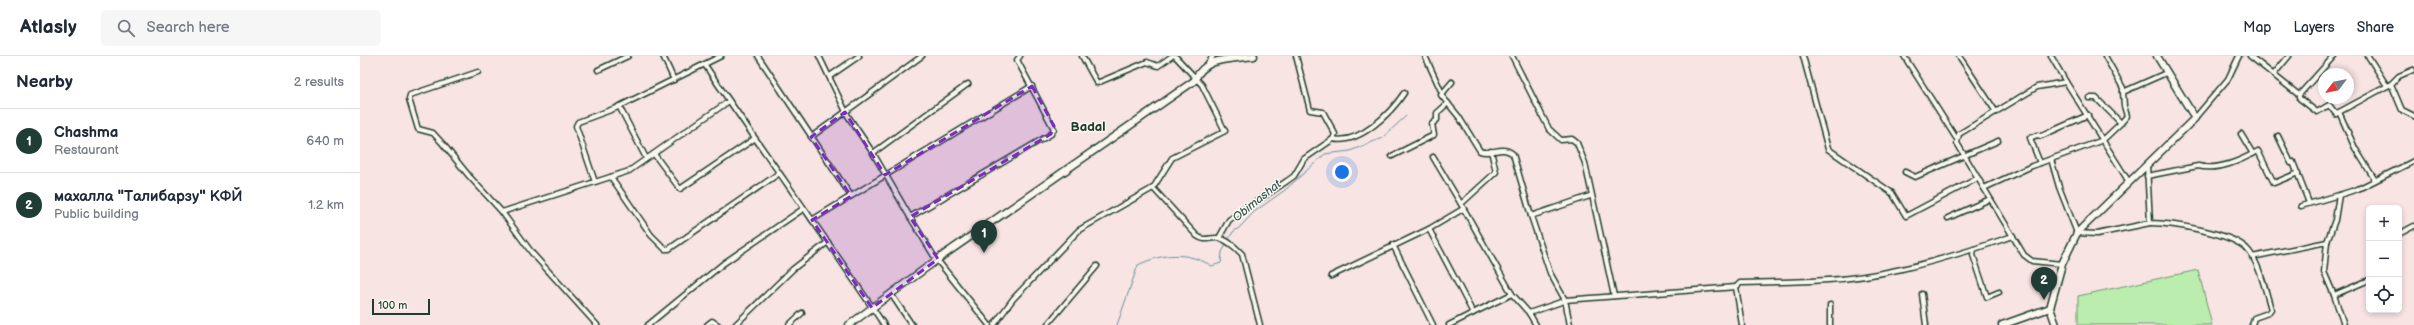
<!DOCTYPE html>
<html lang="en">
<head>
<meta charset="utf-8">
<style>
  :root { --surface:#fff; --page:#f6f6f7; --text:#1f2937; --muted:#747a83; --line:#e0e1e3; --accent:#1f3d34 }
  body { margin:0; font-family:"Balsamiq Sans",sans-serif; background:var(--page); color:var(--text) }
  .controls { position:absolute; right:12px; bottom:12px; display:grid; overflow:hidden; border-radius:6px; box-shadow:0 2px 6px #0003 }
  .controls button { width:36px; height:36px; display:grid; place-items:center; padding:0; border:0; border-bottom:1px solid var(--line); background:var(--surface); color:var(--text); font:20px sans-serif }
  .compass { position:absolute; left:1958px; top:12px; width:36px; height:36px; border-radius:50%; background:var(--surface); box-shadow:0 2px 6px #0003; rotate:238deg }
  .scale { position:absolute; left:12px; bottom:10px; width:58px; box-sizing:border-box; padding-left:4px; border:2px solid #1f3d34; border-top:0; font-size:11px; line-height:14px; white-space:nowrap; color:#1f3d34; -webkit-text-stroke:3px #fbf7ec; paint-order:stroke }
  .you { position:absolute; left:982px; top:116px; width:14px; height:14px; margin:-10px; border:3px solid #fff; border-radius:50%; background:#1a73e8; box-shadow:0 0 0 6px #1a73e833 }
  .badge { display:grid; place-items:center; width:26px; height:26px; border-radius:50%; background:var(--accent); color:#fff; font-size:13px; font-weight:700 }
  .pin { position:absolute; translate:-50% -33px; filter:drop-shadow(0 1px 2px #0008) }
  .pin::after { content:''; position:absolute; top:21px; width:14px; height:12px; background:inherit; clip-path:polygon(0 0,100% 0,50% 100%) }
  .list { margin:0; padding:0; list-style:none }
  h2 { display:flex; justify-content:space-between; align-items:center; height:52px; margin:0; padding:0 16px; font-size:17px }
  h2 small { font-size:13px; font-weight:400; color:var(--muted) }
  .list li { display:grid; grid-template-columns:26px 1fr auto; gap:12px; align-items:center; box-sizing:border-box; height:64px; padding:0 16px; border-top:1px solid var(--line) }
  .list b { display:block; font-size:15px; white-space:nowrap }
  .list p { margin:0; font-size:13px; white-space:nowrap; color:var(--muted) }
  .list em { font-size:13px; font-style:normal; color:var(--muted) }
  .icon { flex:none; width:22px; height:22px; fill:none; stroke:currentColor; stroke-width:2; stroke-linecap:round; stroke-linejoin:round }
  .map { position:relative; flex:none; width:2054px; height:269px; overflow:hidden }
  header { display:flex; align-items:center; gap:24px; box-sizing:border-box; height:56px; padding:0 20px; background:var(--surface); border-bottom:1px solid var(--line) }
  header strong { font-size:19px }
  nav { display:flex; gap:22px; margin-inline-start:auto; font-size:14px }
  .search { width:280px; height:36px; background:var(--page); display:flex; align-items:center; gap:10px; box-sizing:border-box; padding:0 14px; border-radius:6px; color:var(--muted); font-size:15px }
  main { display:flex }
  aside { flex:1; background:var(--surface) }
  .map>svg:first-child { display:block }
  .green { fill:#bbeeae; stroke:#6d9671 }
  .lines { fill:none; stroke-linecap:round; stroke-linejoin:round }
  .stream { stroke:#6292a4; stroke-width:1 }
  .street-casing { stroke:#1f3d34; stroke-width:7 }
  .secondary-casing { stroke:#1f3d34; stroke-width:9 }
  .street { stroke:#fbf7ec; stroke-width:4 }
  .secondary { stroke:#fbf7ec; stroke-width:6 }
  .marked { fill:#7b2cbf; fill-opacity:0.2; stroke:#7b2cbf; stroke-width:3; stroke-dasharray:8 5; stroke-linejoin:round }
  .labels { text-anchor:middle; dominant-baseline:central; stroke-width:3; stroke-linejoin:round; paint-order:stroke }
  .water-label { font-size:12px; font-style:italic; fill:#355959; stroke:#fbf7ec }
  .quarter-label { font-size:13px; font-weight:bold; fill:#1f3d34; stroke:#fbf7ec }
</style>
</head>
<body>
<header>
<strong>Atlasly</strong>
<div class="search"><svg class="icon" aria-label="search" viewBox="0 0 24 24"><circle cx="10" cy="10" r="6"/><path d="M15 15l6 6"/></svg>Search here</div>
<nav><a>Map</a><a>Layers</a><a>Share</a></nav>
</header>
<main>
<aside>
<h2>Nearby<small>2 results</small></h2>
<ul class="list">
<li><span class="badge">1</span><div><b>Chashma</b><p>Restaurant</p></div><em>640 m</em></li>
<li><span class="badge">2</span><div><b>махалла &quot;Талибарзу&quot; КФЙ</b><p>Public building</p></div><em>1.2 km</em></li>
</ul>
</aside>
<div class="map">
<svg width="2054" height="269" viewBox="0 0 2054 269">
  <rect width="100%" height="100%" fill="#f8e4e2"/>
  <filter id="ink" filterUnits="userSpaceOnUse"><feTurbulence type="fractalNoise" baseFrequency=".025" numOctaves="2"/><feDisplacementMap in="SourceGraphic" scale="8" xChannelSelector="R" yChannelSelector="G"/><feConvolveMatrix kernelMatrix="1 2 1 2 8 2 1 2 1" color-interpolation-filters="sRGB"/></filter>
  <g filter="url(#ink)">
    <polygon class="green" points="1838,214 1852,269 1718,269 1718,240"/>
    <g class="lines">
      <g class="stream">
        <polyline points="868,184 873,176 880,171 894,156 925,134 965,98 990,95 1022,82 1046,60"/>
        <path d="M757 269 778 209C803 197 827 195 852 210L861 207 862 196 867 187"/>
      </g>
      <g class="street-casing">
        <g id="street">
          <polyline points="303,0 314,24"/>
          <polyline points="398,0 491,140"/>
          <polyline points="459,0 488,60 513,97 550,161 574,200 629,269"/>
          <polyline points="722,0 737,27 787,6 798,10 812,0"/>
          <polyline points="1065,0 1082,37"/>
          <polyline points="1152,0 1189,73 1201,84 1212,83 1217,87 1225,107 1254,240"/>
          <polyline points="1443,0 1468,93 1532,137 1546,160 1618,122"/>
          <polyline points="1544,0 1596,82"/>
          <polyline points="1599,0 1636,56"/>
          <polyline points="1691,0 1706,26"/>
          <polyline points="1745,0 1763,32 1763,36"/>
          <polyline points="1890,0 1939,39 1974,0"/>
          <polyline points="2008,0 2027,30"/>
          <polyline points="848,7 853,0"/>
          <path d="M345 9C403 96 466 181 524 269"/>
          <polyline points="238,14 268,0"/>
          <polyline points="118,16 50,39 49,43 58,73 73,77 83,88 109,120 142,156 172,197 237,269"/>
          <polyline points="1914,18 1929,0"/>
          <polyline points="470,20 499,0"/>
          <path d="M1092 26 1081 39 1099 61 1120 95C1131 100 1142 88 1153 98L1171 160"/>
          <polyline points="2031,28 2039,20 2053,14"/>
          <polyline points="1939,39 1939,42 1957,56 1969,49 1976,58 1979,56"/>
          <polyline points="259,50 286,102"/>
          <polyline points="1835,62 1868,23 1879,0"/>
          <polyline points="1761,67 1767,60 1764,50 1763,36 1806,17"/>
          <polyline points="1881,78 1893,98"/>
          <polyline points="1918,80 1931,107 1933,106 1949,147"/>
          <polyline points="451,81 562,0"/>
          <path d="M973 83C999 89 1031 57 1044 37"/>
          <polyline points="513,97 608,28"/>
          <polyline points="294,98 320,133 394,83"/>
          <polyline points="1032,100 1074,79 1072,68 1077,64 1077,57 1088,47"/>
          <polyline points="1073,101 1101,148 1136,116 1131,95"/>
          <polyline points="1691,103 1699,131 1717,177 1737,178 1790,167"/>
          <polyline points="1680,107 1670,82 1677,79 1681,80 1728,59"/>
          <path d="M1787 109 1790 167C1812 167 1872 177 1887 193 1899 205 1906 237 1911 253L1908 257 1894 262 1892 269"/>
          <polyline points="1545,116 1555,121 1638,85"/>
          <path d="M1787 120 1838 110C1858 115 1880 105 1898 95L1914 127 1938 117"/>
          <polyline points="251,121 291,179 305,193 309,193 418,118"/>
          <polyline points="2015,124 1995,92 1979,56 2031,28 2042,54 2054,60"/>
          <polyline points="235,126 216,70 218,66 256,52 361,0"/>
          <path d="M793 132 837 180C845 186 850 181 858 182 867 183 876 192 882 198L900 269"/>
          <polyline points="1624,132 1672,110 1743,84 1761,67 1736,42 1729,42"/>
          <polyline points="1101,148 1152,238 1169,257 1176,269"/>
          <polyline points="1941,150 1979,139"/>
          <polyline points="142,156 269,115 369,45"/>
          <polyline points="550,161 691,78 694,73 657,4 660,0"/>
          <polyline points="1588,162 1630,143"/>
          <polyline points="452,164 672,30"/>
          <polyline points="1069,173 1113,257 1152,238"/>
          <polyline points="2039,178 2054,170"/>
          <polyline points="859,182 869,164 927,125 934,120 944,103 973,83 975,78 963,56 950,54 936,0"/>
          <polyline points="1033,189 1073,269"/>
          <polyline points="1892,201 1967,186"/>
          <polyline points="1702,208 1672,205 1664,199 1597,87 1599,78 1677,31 1706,26 1769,126"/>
          <polyline points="971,220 1069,173 1103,153"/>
          <polyline points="2009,224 1974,239 1964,216 1967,186 1975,164 1979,139 1998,133 2054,105"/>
          <path d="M1376 231 1380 227C1409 226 1439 226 1468 224 1518 221 1566 208 1614 193"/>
          <polyline points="1639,236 1627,241 1613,199 1614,193 1653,180"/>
          <polyline points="531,238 552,269"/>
          <polyline points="1562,238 1566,269"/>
          <polyline points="1974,239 1984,269"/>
          <polyline points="1205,244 1376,231 1382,269"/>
          <polyline points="1470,249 1470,269"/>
          <polyline points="1169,257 1204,245"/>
          <polyline points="288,269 364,207 443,153"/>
          <polyline points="347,269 352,265 358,269"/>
          <polyline points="375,269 433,213 468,186"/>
          <polyline points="429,269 442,257"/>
          <polyline points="634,269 653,243 719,174 793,132 812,102 865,75 842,29 815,0"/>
          <polyline points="687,269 737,210"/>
          <polyline points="1089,269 1113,257"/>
          <polyline points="1210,269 1205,244 1190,217 1171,160 1230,140"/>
        </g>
      </g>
      <g class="secondary-casing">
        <g id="secondary">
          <path d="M489 269 578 203 834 25C846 0 868 4 894 0"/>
          <polyline points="1642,269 1690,252"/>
          <polyline points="1696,269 1690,252 1702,208 1717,177 1835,62 1797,0"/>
        </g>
      </g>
      <use href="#street" class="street"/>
      <use href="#secondary" class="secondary"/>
    </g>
  </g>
  <path class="marked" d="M672 30 694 70 691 78 550 161 578 203 512 252 452 164 491 140 451 81 485 56 525 119Z"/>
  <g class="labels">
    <g class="water-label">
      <text transform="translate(897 145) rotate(-39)">Obimashat</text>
    </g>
    <g class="quarter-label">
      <text x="728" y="71">Badal</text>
    </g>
  </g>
</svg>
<div class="controls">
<button>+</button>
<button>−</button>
<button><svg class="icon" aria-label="locate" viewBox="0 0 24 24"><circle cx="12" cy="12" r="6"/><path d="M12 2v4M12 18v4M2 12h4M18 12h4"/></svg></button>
</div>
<svg class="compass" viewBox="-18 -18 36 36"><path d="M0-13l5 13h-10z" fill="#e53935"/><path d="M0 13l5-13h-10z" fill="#747a83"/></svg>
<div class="scale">100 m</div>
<div class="you"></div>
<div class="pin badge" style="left:624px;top:197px">1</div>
<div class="pin badge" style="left:1684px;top:244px">2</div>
</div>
</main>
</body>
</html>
